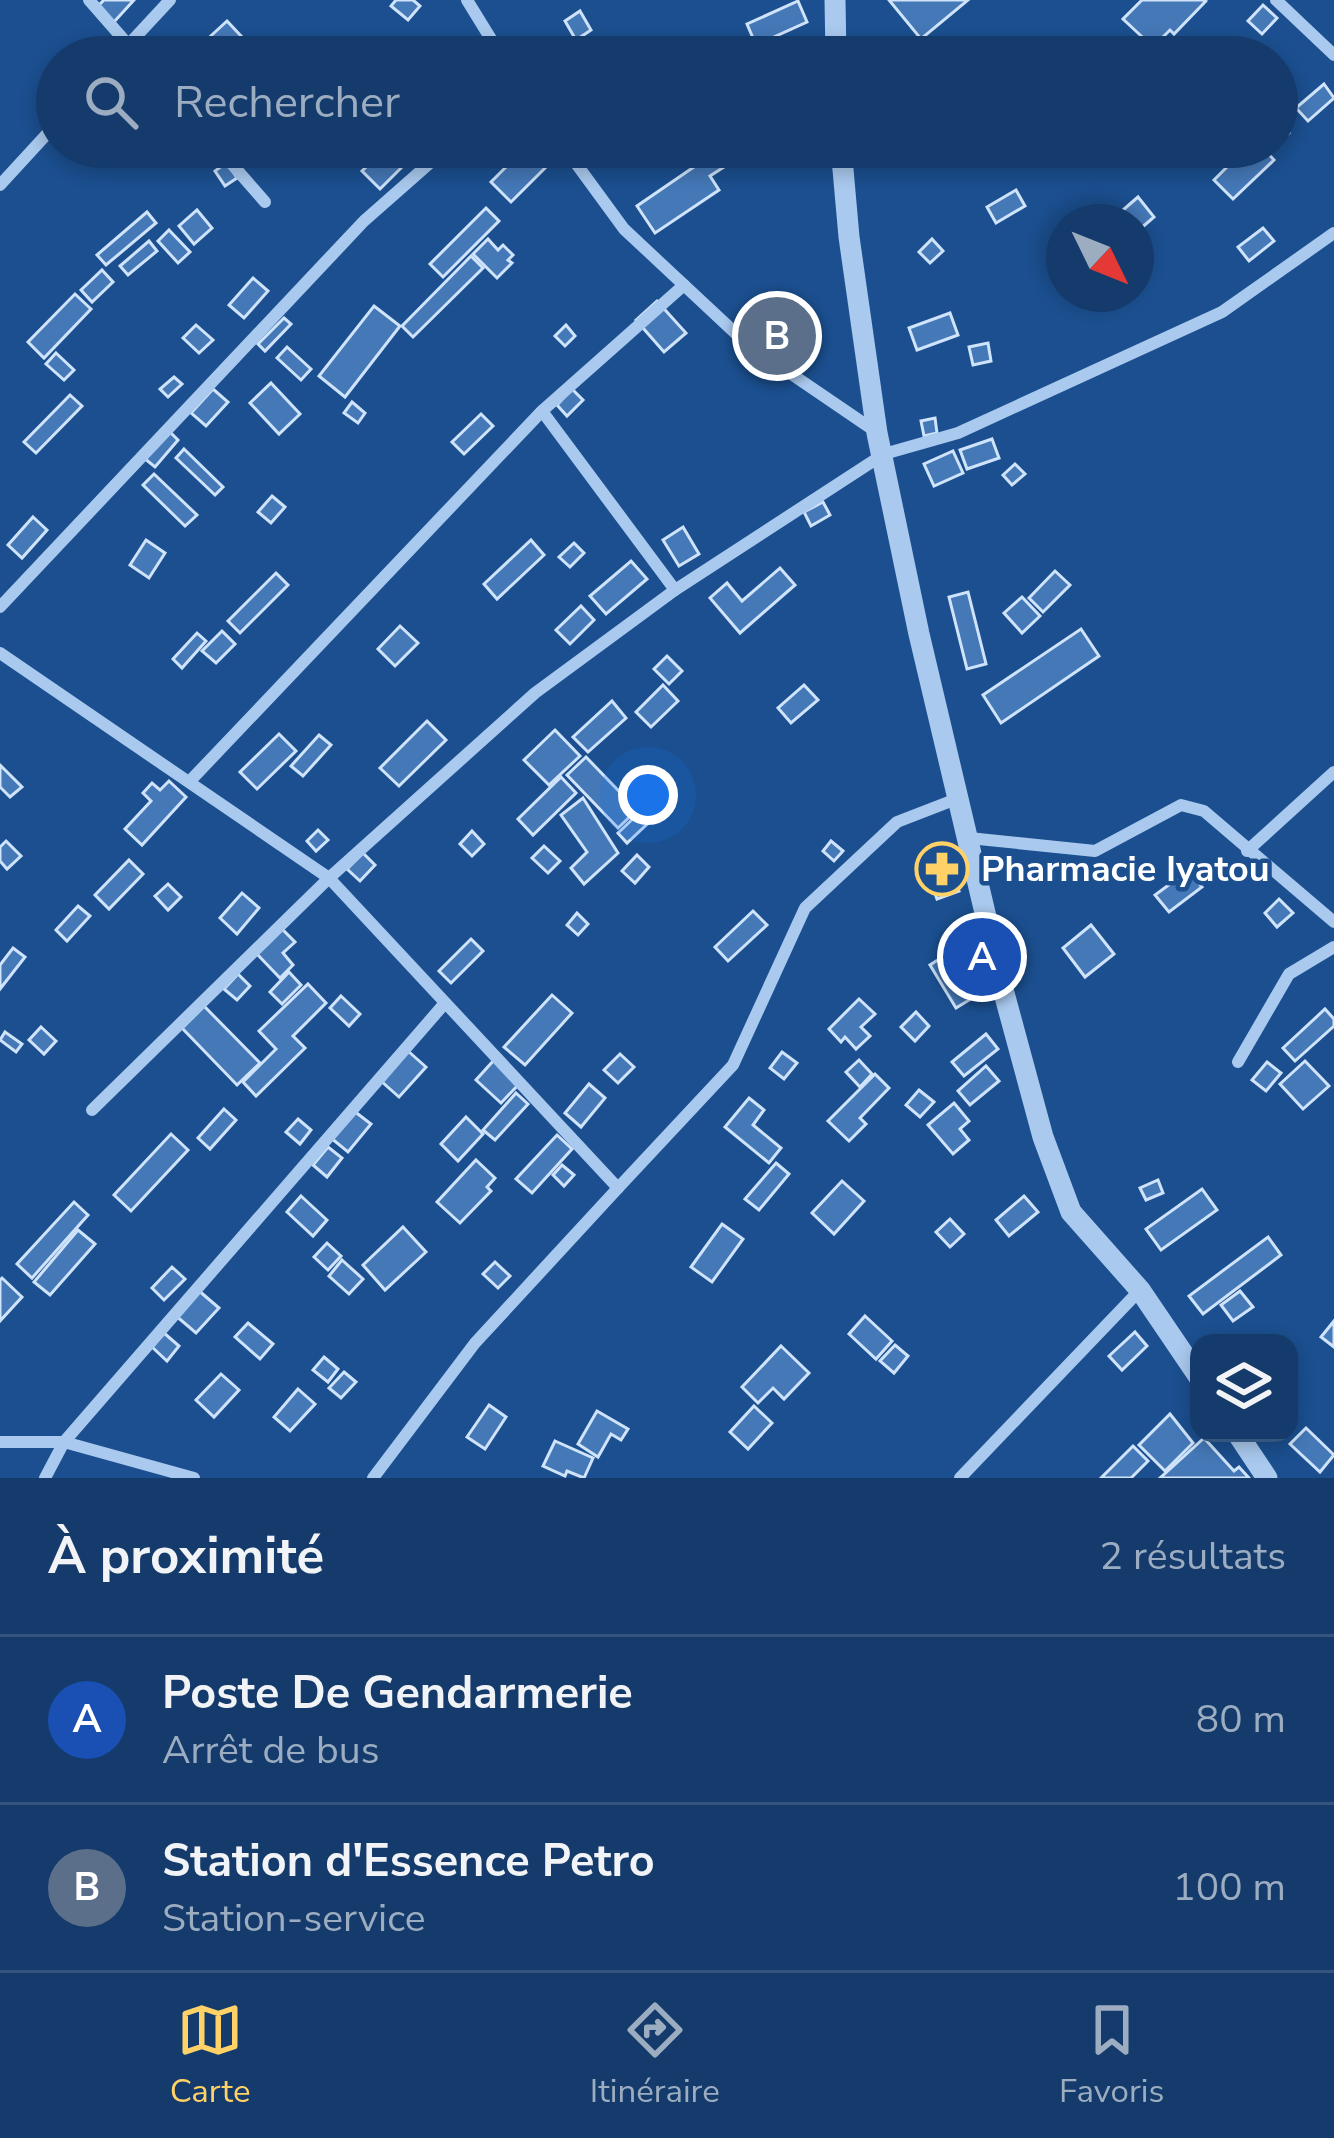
<!DOCTYPE html>
<html lang="fr">
<head>
<meta charset="utf-8">
<style>
  :root { --surface:#143b6b; --page:#1d4271; --text:#f1f3f6; --muted:#9dadc1; --line:#33557e; --accent:#ffd166 }
  body { margin:0; font-family:"Nunito Sans",sans-serif; background:var(--page); color:var(--text) }
  .controls { position:absolute; right:36px; bottom:36px; display:grid; overflow:hidden; border-radius:24px; box-shadow:0 6px 18px #0003 }
  .controls button { width:108px; height:108px; display:grid; place-items:center; padding:0; border:0; border-bottom:3px solid var(--line); background:var(--surface); color:var(--text); font:60px sans-serif }
  .compass { position:absolute; left:1046px; top:204px; width:108px; height:108px; border-radius:50%; background:var(--surface); box-shadow:0 6px 18px #0003; rotate:133deg }
  .you { position:absolute; left:648px; top:795px; width:42px; height:42px; margin:-30px; border:9px solid #fff; border-radius:50%; background:#1a73e8; box-shadow:0 0 0 18px #1a73e833 }
  .badge { display:grid; place-items:center; width:78px; height:78px; border-radius:50%; background:var(--accent); color:#fff; font-size:39px; font-weight:700 }
  .pin { position:absolute; translate:-50% -50%; border:6px solid #fff; box-shadow:0 3px 12px #0006 }
  .list { margin:0; padding:0; list-style:none }
  h2 { display:flex; justify-content:space-between; align-items:center; height:156px; margin:0; padding:0 48px; font-size:51px }
  h2 small { font-size:39px; font-weight:400; color:var(--muted) }
  .list li { display:grid; grid-template-columns:78px 1fr auto; gap:36px; align-items:center; box-sizing:border-box; height:168px; padding:0 48px; border-top:3px solid var(--line) }
  .list b { display:block; font-size:45px; white-space:nowrap }
  .list p { margin:0; font-size:39px; white-space:nowrap; color:var(--muted) }
  .list em { font-size:39px; font-style:normal; color:var(--muted) }
  .icon { flex:none; width:66px; height:66px; fill:none; stroke:currentColor; stroke-width:2; stroke-linecap:round; stroke-linejoin:round }
  .map { position:relative; flex:none; width:1334px; height:1478px; overflow:hidden }
  .search { position:absolute; background:var(--surface); box-shadow:0 6px 18px #0003; left:36px; right:36px; top:36px; height:132px; display:flex; align-items:center; gap:30px; box-sizing:border-box; padding:0 42px; border-radius:66px; color:var(--muted); font-size:45px }
  .sheet { height:492px; background:var(--surface) }
  nav { display:flex; justify-content:space-around; align-items:center; box-sizing:border-box; height:168px; border-top:3px solid var(--line); background:var(--surface); font-size:33px; color:var(--muted) }
  nav a { display:grid; justify-items:center; gap:6px }
  nav .on { color:var(--accent) }
  .map>svg:first-child { display:block }
  .building { fill:#4478b7; stroke:#cfe3fa; stroke-width:3 }
  .lines { fill:none; stroke-linecap:round; stroke-linejoin:round }
  .minor { stroke:#a9c9ee; stroke-width:12 }
  .tertiary { stroke:#a9c9ee; stroke-width:21 }
  .labels { text-anchor:middle; dominant-baseline:central; stroke-width:9; stroke-linejoin:round; paint-order:stroke }
  .poi-label { font-size:36px; font-weight:bold; fill:#fff; stroke:#1b4f8f; text-anchor:start }
</style>
</head>
<body>
<div class="map">
<svg width="1334" height="1478" viewBox="0 0 1334 1478">
  <rect width="100%" height="100%" fill="#1b4f8f"/>
  <g class="building">
    <polygon points="104,0 134,0 114,22 97,7"/>
    <polygon points="396,0 413,0 420,6 408,20 391,6"/>
    <polygon points="889,0 968,0 921,39"/>
    <polygon points="1142,0 1206,0 1206,1 1174,34 1170,30 1153,47 1123,19"/>
    <polygon points="798,1 807,22 756,45 747,24"/>
    <polygon points="1263,5 1277,18 1262,34 1248,21"/>
    <polygon points="580,11 591,30 576,40 565,21"/>
    <polygon points="227,21 241,36 218,57 188,57"/>
    <polygon points="1223,41 1240,57 1207,57"/>
    <polygon points="1324,84 1334,98 1308,121 1296,108"/>
    <polygon points="1277,121 1289,133 1277,145"/>
    <polygon points="387,147 397,147 409,160 380,189 362,171"/>
    <polygon points="526,147 531,147 549,164 511,202 491,182"/>
    <polygon points="723,147 731,147 738,158 710,176 719,190 655,233 637,206"/>
    <polygon points="1247,147 1262,147 1274,160 1233,199 1214,180"/>
    <polygon points="227,162 237,178 225,186 215,171"/>
    <polygon points="1016,190 1025,206 996,223 987,207"/>
    <polygon points="1138,197 1154,217 1139,230 1123,210"/>
    <polygon points="486,208 499,221 443,277 430,264"/>
    <polygon points="197,210 212,228 194,244 179,226"/>
    <polygon points="147,212 156,223 106,265 97,255"/>
    <polygon points="1263,228 1274,241 1249,261 1238,247"/>
    <polygon points="169,230 190,252 178,263 158,241"/>
    <polygon points="488,239 498,250 503,245 513,255 508,260 512,263 497,278 473,254"/>
    <polygon points="932,239 943,251 930,263 919,252"/>
    <polygon points="149,241 157,251 128,275 120,266"/>
    <polygon points="471,256 483,268 413,337 402,326"/>
    <polygon points="102,270 113,282 92,302 81,290"/>
    <polygon points="253,278 268,291 244,318 229,305"/>
    <polygon points="75,294 91,309 44,358 28,342"/>
    <polygon points="657,301 686,333 664,352 636,320"/>
    <polygon points="374,306 400,326 345,397 319,376"/>
    <polygon points="950,313 958,335 917,350 909,328"/>
    <polygon points="284,318 291,324 265,351 258,344"/>
    <polygon points="196,325 213,340 199,353 183,338"/>
    <polygon points="566,325 575,336 565,346 555,336"/>
    <polygon points="988,343 991,361 973,365 969,347"/>
    <polygon points="287,347 311,369 301,380 277,358"/>
    <polygon points="56,353 74,370 64,380 46,364"/>
    <polygon points="174,377 182,384 168,397 160,389"/>
    <polygon points="271,383 300,414 279,434 250,403"/>
    <polygon points="213,389 228,402 206,426 191,413"/>
    <polygon points="572,389 583,400 567,416 557,405"/>
    <polygon points="70,395 82,406 36,453 24,442"/>
    <polygon points="352,402 365,413 358,423 344,413"/>
    <polygon points="481,414 493,426 464,454 452,442"/>
    <polygon points="935,418 937,433 924,436 921,421"/>
    <polygon points="169,431 178,440 155,467 144,458"/>
    <polygon points="992,439 999,458 967,469 960,450"/>
    <polygon points="184,449 223,487 215,495 176,458"/>
    <polygon points="953,451 963,473 934,486 924,464"/>
    <polygon points="1015,464 1025,474 1012,485 1003,475"/>
    <polygon points="154,474 197,515 185,526 143,485"/>
    <polygon points="272,496 285,507 271,523 258,512"/>
    <polygon points="823,502 830,515 811,526 804,512"/>
    <polygon points="33,517 47,530 22,558 8,545"/>
    <polygon points="683,527 699,554 679,566 663,540"/>
    <polygon points="146,540 165,553 149,578 130,565"/>
    <polygon points="531,540 544,555 497,599 484,584"/>
    <polygon points="574,543 584,553 570,567 559,557"/>
    <polygon points="631,561 647,579 606,614 590,596"/>
    <polygon points="780,568 795,585 740,633 710,598 727,583 742,601"/>
    <polygon points="1055,571 1070,585 1043,612 1029,598"/>
    <polygon points="276,573 288,585 240,633 228,621"/>
    <polygon points="968,592 986,664 967,669 949,597"/>
    <polygon points="1022,597 1040,616 1022,633 1004,613"/>
    <polygon points="581,606 594,620 570,644 556,630"/>
    <polygon points="400,626 418,643 395,666 378,649"/>
    <polygon points="1081,629 1099,656 1001,723 983,695"/>
    <polygon points="222,631 235,644 216,663 202,651"/>
    <polygon points="197,633 206,641 182,668 173,659"/>
    <polygon points="667,656 682,671 669,684 654,669"/>
    <polygon points="663,685 678,701 651,727 636,712"/>
    <polygon points="804,685 818,700 791,723 778,708"/>
    <polygon points="612,701 626,718 588,752 573,737"/>
    <polygon points="427,721 446,740 399,786 380,768"/>
    <polygon points="555,730 580,756 549,785 524,760"/>
    <polygon points="279,734 296,751 257,789 240,772"/>
    <polygon points="319,735 331,745 303,776 291,766"/>
    <polygon points="586,757 637,810 618,828 567,775"/>
    <polygon points="0,765 22,787 10,797 0,787"/>
    <polygon points="561,777 576,793 533,835 518,819"/>
    <polygon points="169,781 186,797 142,845 125,829 151,801 143,793 152,783 160,790"/>
    <polygon points="641,790 661,811 627,843 618,833 641,811 630,800"/>
    <polygon points="583,798 618,853 584,884 571,868 587,852 561,815"/>
    <polygon points="318,830 328,840 316,851 307,841"/>
    <polygon points="472,831 484,844 472,856 460,844"/>
    <polygon points="6,841 21,856 7,869 0,861 0,847"/>
    <polygon points="831,841 843,851 834,861 823,851"/>
    <polygon points="544,846 560,861 548,873 532,858"/>
    <polygon points="363,853 375,865 360,881 347,869"/>
    <polygon points="637,855 649,867 635,883 622,871"/>
    <polygon points="948,857 959,891 937,899 925,865"/>
    <polygon points="129,860 143,874 109,909 95,895"/>
    <polygon points="1189,870 1202,887 1169,912 1155,895"/>
    <polygon points="168,884 181,897 168,910 155,896"/>
    <polygon points="242,893 259,908 237,934 220,918"/>
    <polygon points="1279,899 1293,913 1277,927 1265,913"/>
    <polygon points="78,906 90,916 67,941 56,930"/>
    <polygon points="753,911 767,925 728,961 715,947"/>
    <polygon points="577,913 588,924 578,935 567,925"/>
    <polygon points="1091,925 1114,954 1085,977 1063,948"/>
    <polygon points="281,928 295,942 283,953 293,965 280,978 255,952"/>
    <polygon points="471,939 483,951 451,983 439,971"/>
    <polygon points="13,948 25,957 0,989 0,965"/>
    <polygon points="953,950 979,994 956,1008 930,965"/>
    <polygon points="289,972 301,985 282,1004 270,992"/>
    <polygon points="238,974 250,986 237,1000 224,989"/>
    <polygon points="308,984 326,1003 293,1036 305,1048 256,1096 243,1082 276,1049 259,1031"/>
    <polygon points="552,995 572,1013 525,1065 504,1047"/>
    <polygon points="341,996 360,1014 349,1026 330,1008"/>
    <polygon points="859,999 875,1014 861,1027 870,1036 856,1049 845,1037 841,1042 829,1029"/>
    <polygon points="204,1006 260,1063 237,1085 182,1028"/>
    <polygon points="1325,1009 1334,1019 1334,1026 1295,1061 1283,1048"/>
    <polygon points="916,1012 929,1026 915,1041 901,1027"/>
    <polygon points="41,1027 56,1041 44,1054 29,1040"/>
    <polygon points="5,1032 22,1044 16,1052 0,1040"/>
    <polygon points="986,1034 998,1049 964,1076 952,1062"/>
    <polygon points="408,1051 426,1067 399,1097 381,1081"/>
    <polygon points="782,1052 797,1063 784,1079 770,1068"/>
    <polygon points="620,1054 634,1067 618,1083 604,1070"/>
    <polygon points="495,1059 520,1083 501,1103 476,1080"/>
    <polygon points="859,1060 872,1074 860,1087 846,1072"/>
    <polygon points="1305,1061 1329,1086 1303,1109 1280,1084"/>
    <polygon points="1267,1062 1281,1073 1266,1091 1252,1080"/>
    <polygon points="986,1066 999,1081 970,1105 958,1091"/>
    <polygon points="875,1074 889,1088 860,1118 866,1124 849,1141 828,1121"/>
    <polygon points="589,1084 605,1098 581,1127 565,1113"/>
    <polygon points="919,1090 934,1102 920,1117 906,1105"/>
    <polygon points="516,1093 528,1104 495,1140 483,1130"/>
    <polygon points="749,1098 764,1110 753,1125 781,1148 769,1163 725,1127"/>
    <polygon points="954,1103 969,1121 960,1129 969,1140 953,1154 928,1125"/>
    <polygon points="224,1109 236,1120 210,1149 198,1138"/>
    <polygon points="354,1111 371,1124 348,1152 331,1138"/>
    <polygon points="466,1117 483,1134 458,1161 441,1144"/>
    <polygon points="298,1119 311,1130 300,1144 286,1132"/>
    <polygon points="171,1134 188,1150 131,1211 114,1195"/>
    <polygon points="557,1135 572,1149 532,1193 516,1179"/>
    <polygon points="328,1147 342,1158 327,1177 313,1165"/>
    <polygon points="476,1160 495,1178 487,1187 491,1191 460,1223 437,1202"/>
    <polygon points="776,1163 789,1174 759,1210 745,1199"/>
    <polygon points="562,1165 574,1175 564,1186 553,1175"/>
    <polygon points="1158,1180 1163,1193 1146,1200 1140,1188"/>
    <polygon points="842,1181 864,1201 834,1234 812,1213"/>
    <polygon points="1202,1189 1217,1210 1161,1250 1146,1229"/>
    <polygon points="301,1196 327,1220 313,1236 287,1212"/>
    <polygon points="1024,1196 1038,1212 1009,1236 996,1220"/>
    <polygon points="74,1202 88,1215 32,1278 17,1264"/>
    <polygon points="950,1219 964,1234 950,1247 936,1232"/>
    <polygon points="722,1224 743,1239 712,1282 691,1267"/>
    <polygon points="403,1227 426,1252 385,1290 363,1265"/>
    <polygon points="78,1230 95,1244 50,1295 34,1282"/>
    <polygon points="1268,1237 1281,1255 1203,1314 1189,1296"/>
    <polygon points="327,1243 341,1256 328,1270 314,1257"/>
    <polygon points="342,1260 363,1279 349,1294 329,1276"/>
    <polygon points="495,1262 510,1276 498,1288 483,1274"/>
    <polygon points="172,1267 185,1279 164,1300 152,1288"/>
    <polygon points="2,1278 22,1297 0,1321 0,1280"/>
    <polygon points="198,1290 219,1308 196,1333 175,1315"/>
    <polygon points="1240,1291 1253,1307 1233,1321 1221,1305"/>
    <polygon points="865,1316 892,1341 876,1359 849,1334"/>
    <polygon points="1334,1321 1334,1347 1321,1337"/>
    <polygon points="248,1323 273,1344 260,1359 235,1337"/>
    <polygon points="1135,1332 1147,1346 1122,1370 1109,1356"/>
    <polygon points="164,1333 179,1346 167,1361 152,1347"/>
    <polygon points="895,1345 908,1356 894,1373 880,1361"/>
    <polygon points="781,1346 809,1373 784,1399 773,1388 758,1403 742,1387"/>
    <polygon points="324,1357 338,1369 328,1382 313,1370"/>
    <polygon points="344,1372 356,1382 341,1398 329,1388"/>
    <polygon points="221,1374 239,1390 214,1417 196,1400"/>
    <polygon points="298,1389 315,1404 290,1431 274,1417"/>
    <polygon points="489,1405 506,1417 485,1449 467,1437"/>
    <polygon points="754,1406 772,1423 748,1449 730,1432"/>
    <polygon points="597,1411 628,1429 621,1440 611,1434 598,1457 578,1444"/>
    <polygon points="1170,1414 1193,1443 1165,1471 1139,1445"/>
    <polygon points="1306,1428 1334,1455 1320,1472 1290,1444"/>
    <polygon points="1204,1438 1234,1471 1239,1467 1249,1478 1160,1478"/>
    <polygon points="555,1441 593,1458 584,1478 567,1471 565,1476 543,1466"/>
    <polygon points="1133,1446 1148,1461 1131,1478 1101,1478"/>
  </g>
  <g class="lines">
    <g class="minor">
      <polyline points="89,0 139,57"/>
      <polyline points="467,0 502,57"/>
      <polyline points="1276,0 1334,55"/>
      <polyline points="117,57 170,0"/>
      <polyline points="217,147 265,202"/>
      <polyline points="564,147 624,229 746,343 875,431"/>
      <polyline points="0,185 57,123"/>
      <polyline points="542,411 675,590"/>
      <polyline points="0,607 364,221 448,147"/>
      <polyline points="0,653 329,878 618,1188 733,1065 805,908 897,822 959,798"/>
      <polyline points="190,781 542,411 684,285"/>
      <polyline points="969,838 1095,851 1181,805 1204,811 1334,922"/>
      <polyline points="1247,851 1334,772"/>
      <polyline points="1238,1062 1289,974 1334,947"/>
      <polyline points="92,1110 329,878 535,693 675,590 884,454 958,433 1222,312 1334,233"/>
      <polyline points="0,1442 64,1442 194,1478"/>
      <polyline points="45,1478 64,1442 445,1003"/>
      <polyline points="373,1478 475,1343 618,1188"/>
      <polyline points="960,1478 1140,1290"/>
    </g>
    <g class="tertiary">
      <polyline points="835,0 836,57"/>
      <polyline points="841,147 849,237 877,433 919,634 1004,993 1043,1137 1071,1212 1140,1290 1199,1377"/>
      <polyline points="1237,1433 1267,1478"/>
    </g>
  </g>
  <defs>
    <g id="pharmacy-ring" transform="scale(2.7)"><circle r="9.5" fill="#1b4f8f" stroke="#ffd166" stroke-width="1.5"/><path d="M-2-6h4v4h4v4h-4v4h-4v-4h-4v-4h4Z" fill="#ffd166"/></g>
  </defs>
  <g fill-rule="evenodd">
    <use href="#pharmacy-ring" x="942" y="869"/>
  </g>
  <g class="labels">
    <g class="poi-label">
      <text x="981" y="869">Pharmacie Iyatou</text>
    </g>
  </g>
</svg>
<div class="controls">
<button><svg class="icon" aria-label="layers" viewBox="0 0 24 24"><path d="M12 4l9 5-9 5-9-5zM3 14l9 5 9-5"/></svg></button>
</div>
<svg class="compass" viewBox="-18 -18 36 36"><path d="M0-13l5 13h-10z" fill="#e53935"/><path d="M0 13l5-13h-10z" fill="#9dadc1"/></svg>
<div class="you"></div>
<div class="pin badge" style="left:982px;top:957px;background:#1a4fb4">A</div>
<div class="pin badge" style="left:777px;top:336px;background:#5c6f8a">B</div>
<div class="search"><svg class="icon" aria-label="search" viewBox="0 0 24 24"><circle cx="10" cy="10" r="6"/><path d="M15 15l6 6"/></svg>Rechercher</div>
</div>
<section class="sheet">
<h2>À proximité<small>2 résultats</small></h2>
<ul class="list">
<li><span class="badge" style="background:#1a4fb4">A</span><div><b>Poste De Gendarmerie</b><p>Arrêt de bus</p></div><em>80 m</em></li>
<li><span class="badge" style="background:#5c6f8a">B</span><div><b>Station d'Essence Petro</b><p>Station-service</p></div><em>100 m</em></li>
</ul>
</section>
<nav>
<a class="on"><svg class="icon" aria-label="map" viewBox="0 0 24 24"><path d="M3 6l6-2 6 2 6-2v14l-6 2-6-2-6 2zM9 4v14M15 6v14"/></svg>Carte</a>
<a><svg class="icon" aria-label="directions" viewBox="0 0 24 24"><path d="M12 3l9 9-9 9-9-9zM9 14v-3h6M13 9l2 2-2 2"/></svg>Itinéraire</a>
<a><svg class="icon" aria-label="saved" viewBox="0 0 24 24"><path d="M7 4h10v16l-5-4-5 4z"/></svg>Favoris</a>
</nav>
</body>
</html>
